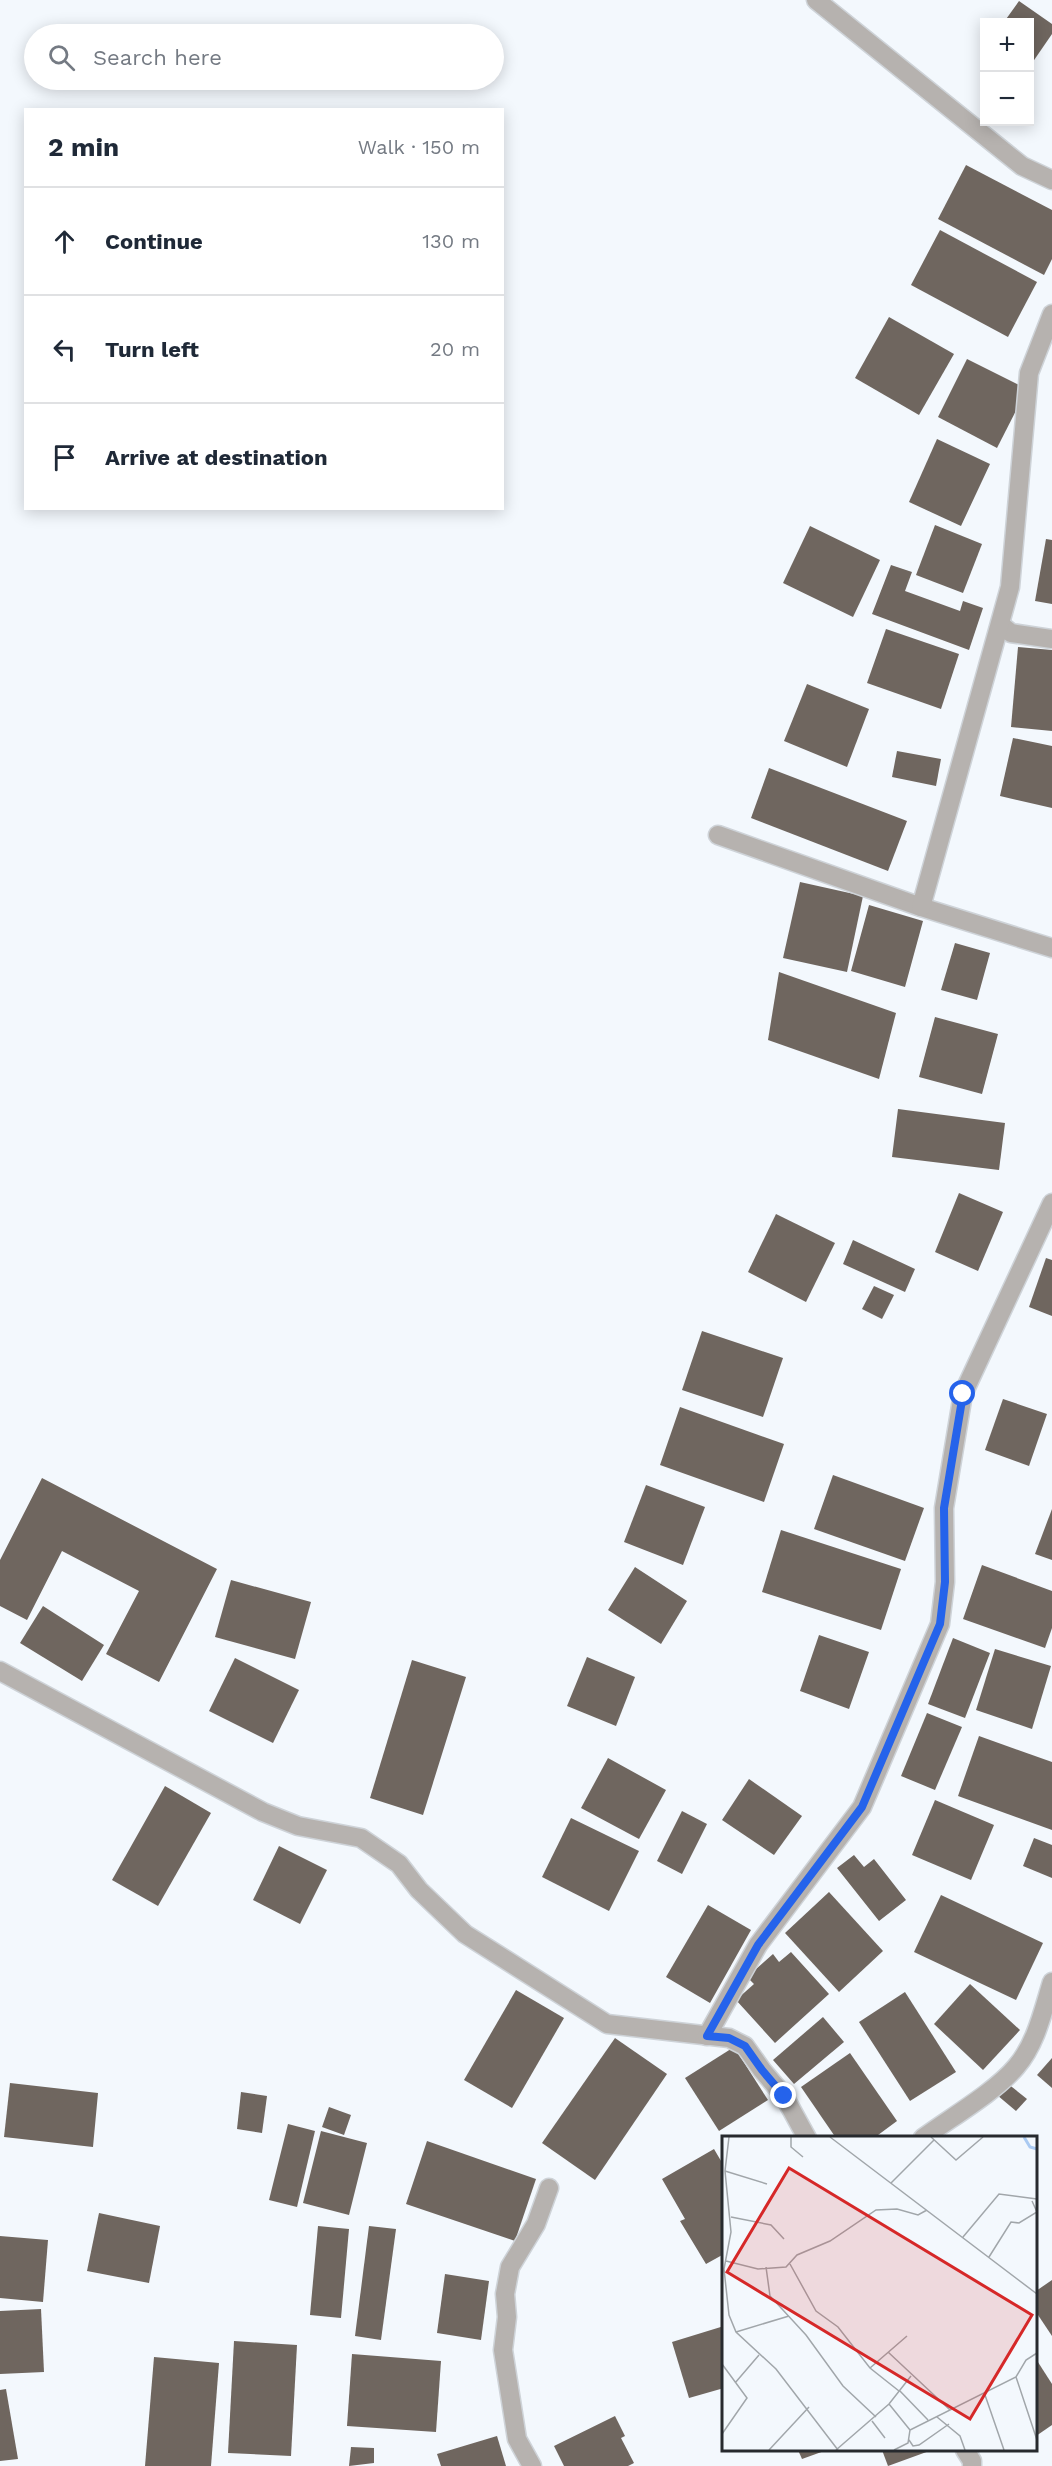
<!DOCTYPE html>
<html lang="en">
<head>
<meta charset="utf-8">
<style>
  :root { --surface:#fff; --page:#f2f2f3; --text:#1f2937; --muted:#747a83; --line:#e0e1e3 }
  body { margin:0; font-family:"Work Sans",sans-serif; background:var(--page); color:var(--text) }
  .controls { position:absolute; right:18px; top:18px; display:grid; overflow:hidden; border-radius:0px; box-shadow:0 3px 15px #0003 }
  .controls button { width:54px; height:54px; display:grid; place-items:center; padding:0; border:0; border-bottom:2px solid var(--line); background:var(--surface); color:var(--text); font:30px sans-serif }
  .stop { position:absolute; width:18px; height:18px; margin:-14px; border:4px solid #2563eb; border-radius:50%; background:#fff }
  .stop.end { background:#2563eb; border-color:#fff; box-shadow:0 2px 6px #0008 }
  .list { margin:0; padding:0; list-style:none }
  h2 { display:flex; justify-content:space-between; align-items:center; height:78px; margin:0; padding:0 24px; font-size:26px }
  h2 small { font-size:20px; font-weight:400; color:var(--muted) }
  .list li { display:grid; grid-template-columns:39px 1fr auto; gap:18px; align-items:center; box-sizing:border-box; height:108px; padding:0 24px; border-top:2px solid var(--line) }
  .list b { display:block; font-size:22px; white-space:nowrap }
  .list em { font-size:20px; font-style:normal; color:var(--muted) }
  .icon { flex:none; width:33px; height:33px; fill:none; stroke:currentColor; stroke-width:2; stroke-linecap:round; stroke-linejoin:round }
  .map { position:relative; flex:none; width:1052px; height:2466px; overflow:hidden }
  .search { position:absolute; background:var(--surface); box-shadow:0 3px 15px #0003; left:24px; top:24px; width:480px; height:66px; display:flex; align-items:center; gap:15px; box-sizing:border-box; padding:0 21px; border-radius:33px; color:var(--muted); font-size:22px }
  .panel { position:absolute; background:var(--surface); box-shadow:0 3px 15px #0003; left:24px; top:108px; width:480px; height:402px; border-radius:0px }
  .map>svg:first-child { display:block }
  .building { fill:#6f665f }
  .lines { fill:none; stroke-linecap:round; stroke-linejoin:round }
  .minor-casing { stroke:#ced3d8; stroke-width:21 }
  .minor { stroke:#b6b2af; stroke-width:18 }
  .route { stroke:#2563eb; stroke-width:8 }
  .inset-river { fill:none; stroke:#aacaf2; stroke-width:3 }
  .inset-road { fill:none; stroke:#a1a6aa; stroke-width:1.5 }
  .view { fill:#d62828; fill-opacity:0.15; stroke:#d62828; stroke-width:3 }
  .inset-edge { fill:none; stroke:#272a2e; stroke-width:3 }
</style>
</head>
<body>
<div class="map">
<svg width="1052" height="2466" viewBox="0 0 1052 2466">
  <rect width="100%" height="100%" fill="#f3f8fd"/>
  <g class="building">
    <polygon points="1019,1 1052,24 1052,34 1030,66 1030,22 1004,22"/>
    <polygon points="966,165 1052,210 1052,259 1044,275 938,219"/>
    <polygon points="940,230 1037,282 1008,337 911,285"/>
    <polygon points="889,317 954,354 919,415 855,378"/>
    <polygon points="967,359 1027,389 997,448 938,417"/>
    <polygon points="937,439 990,464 961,526 909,502"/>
    <polygon points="935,525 982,544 963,593 916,575"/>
    <polygon points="810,526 880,560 853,617 783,583"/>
    <polygon points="1046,539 1052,540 1052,604 1035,601"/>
    <polygon points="891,565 912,572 905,591 960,611 963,601 983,608 969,650 872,614"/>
    <polygon points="886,629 959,654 941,709 867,683"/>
    <polygon points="1018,647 1052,650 1052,731 1011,727"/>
    <polygon points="807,684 869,709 847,767 784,741"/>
    <polygon points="1013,738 1052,746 1052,808 1000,796"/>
    <polygon points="897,751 941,759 936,786 892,777"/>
    <polygon points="769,768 907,821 888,871 751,818"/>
    <polygon points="800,882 863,896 847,972 783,958"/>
    <polygon points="869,905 923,921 905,987 851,971"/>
    <polygon points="955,943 990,953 977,1000 941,990"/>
    <polygon points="779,972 896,1013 879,1079 768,1040"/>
    <polygon points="935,1017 998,1034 982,1094 919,1077"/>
    <polygon points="898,1109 1005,1123 999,1170 892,1157"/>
    <polygon points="959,1193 1003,1212 978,1271 935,1252"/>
    <polygon points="776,1214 835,1243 806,1302 748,1272"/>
    <polygon points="853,1240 915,1269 905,1292 843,1264"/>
    <polygon points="1046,1258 1052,1260 1052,1316 1029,1307"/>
    <polygon points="874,1286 894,1295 882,1319 862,1309"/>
    <polygon points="702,1331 783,1358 763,1417 682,1390"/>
    <polygon points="1003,1399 1047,1414 1029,1466 985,1450"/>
    <polygon points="680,1407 784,1444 764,1502 660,1465"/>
    <polygon points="833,1475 924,1508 905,1561 814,1529"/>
    <polygon points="42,1478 217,1569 159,1682 106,1654 139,1591 62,1551 27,1620 0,1606 0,1560"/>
    <polygon points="646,1485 705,1507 683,1565 624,1542"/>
    <polygon points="1052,1509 1052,1560 1035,1554"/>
    <polygon points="781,1530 901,1569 881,1630 762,1592"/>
    <polygon points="982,1565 1052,1591 1052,1628 1045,1648 963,1619"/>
    <polygon points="635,1567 687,1601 661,1644 608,1610"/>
    <polygon points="231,1580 311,1602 295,1659 215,1637"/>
    <polygon points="43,1606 104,1645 82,1681 20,1643"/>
    <polygon points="819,1635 869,1652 849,1709 800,1691"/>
    <polygon points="953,1638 990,1653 965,1718 928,1704"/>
    <polygon points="995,1649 1051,1666 1032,1729 976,1710"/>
    <polygon points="587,1657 635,1677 616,1726 567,1706"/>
    <polygon points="235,1658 299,1690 273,1743 209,1711"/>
    <polygon points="412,1660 466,1677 423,1815 370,1798"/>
    <polygon points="927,1713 962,1727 935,1790 901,1776"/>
    <polygon points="979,1736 1052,1762 1052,1830 958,1796"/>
    <polygon points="608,1758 666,1790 639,1839 581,1808"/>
    <polygon points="749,1779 802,1816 774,1855 722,1820"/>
    <polygon points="165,1786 211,1813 158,1906 112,1880"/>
    <polygon points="935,1800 994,1825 971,1880 912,1855"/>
    <polygon points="682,1811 707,1824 682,1874 657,1861"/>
    <polygon points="571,1818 639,1851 609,1911 542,1877"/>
    <polygon points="1034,1838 1052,1845 1052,1878 1023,1866"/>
    <polygon points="279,1846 327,1870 300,1924 253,1900"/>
    <polygon points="854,1855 864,1867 874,1859 906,1900 879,1921 837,1868"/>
    <polygon points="829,1892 883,1951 839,1992 785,1933"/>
    <polygon points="941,1895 1043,1943 1016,2000 914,1952"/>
    <polygon points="708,1905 751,1930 710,2003 666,1977"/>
    <polygon points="791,1952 829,1994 775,2043 736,2000 754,1984 747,1977 773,1954 779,1962"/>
    <polygon points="970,1984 1020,2030 983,2070 934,2024"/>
    <polygon points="516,1990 564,2018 512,2108 464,2080"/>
    <polygon points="905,1992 956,2072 910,2101 859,2022"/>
    <polygon points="823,2017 844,2042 794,2084 773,2060"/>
    <polygon points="615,2038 667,2074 595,2180 542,2143"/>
    <polygon points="734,2047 768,2100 719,2131 685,2078"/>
    <polygon points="850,2053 897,2121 874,2138 836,2138 801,2087"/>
    <polygon points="1052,2058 1052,2088 1037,2075"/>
    <polygon points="10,2083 98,2093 93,2147 4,2137"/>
    <polygon points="1007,2083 1027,2099 1016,2111 997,2095"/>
    <polygon points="241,2092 267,2096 262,2133 237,2129"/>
    <polygon points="329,2107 351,2115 344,2135 322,2127"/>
    <polygon points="288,2124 315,2131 297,2207 269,2200"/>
    <polygon points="321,2131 367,2143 349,2215 303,2203"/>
    <polygon points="427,2141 536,2179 515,2241 406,2204"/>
    <polygon points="714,2149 724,2166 724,2254 706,2264 680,2221 685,2219 662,2179"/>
    <polygon points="99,2213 160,2226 149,2283 87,2271"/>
    <polygon points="318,2226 349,2229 341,2318 310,2315"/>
    <polygon points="369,2226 396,2229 381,2340 355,2336"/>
    <polygon points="0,2236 48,2240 43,2302 0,2298"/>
    <polygon points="445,2274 489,2281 481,2340 437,2333"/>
    <polygon points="1052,2280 1052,2336 1036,2312 1036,2291"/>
    <polygon points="41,2309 44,2372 0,2374 0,2311"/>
    <polygon points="724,2326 724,2388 689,2398 672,2342"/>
    <polygon points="234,2341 297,2345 291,2456 228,2453"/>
    <polygon points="352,2354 441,2361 436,2432 347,2426"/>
    <polygon points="154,2357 219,2363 211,2466 145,2466"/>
    <polygon points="1036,2359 1052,2384 1052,2425 1036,2436"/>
    <polygon points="6,2389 18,2459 0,2461 0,2390"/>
    <polygon points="615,2416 625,2436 621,2438 634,2463 628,2466 564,2466 554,2446"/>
    <polygon points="497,2436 506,2466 441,2466 437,2454"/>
    <polygon points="351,2447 374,2448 374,2463 349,2466"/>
    <polygon points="798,2450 827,2450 802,2459"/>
    <polygon points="882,2450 932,2450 888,2466"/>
  </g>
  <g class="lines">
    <g class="minor-casing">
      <g id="minor">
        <polyline points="816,0 1022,166 1052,180"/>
        <polyline points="1001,625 1011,633 1052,639"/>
        <polyline points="718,835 921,907 1052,948"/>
        <polyline points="921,907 1010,587 1029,373 1052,314"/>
        <polyline points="0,1671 263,1812 298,1826 361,1838 399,1864 419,1890 465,1934 607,2024 729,2038 745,2046 762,2070 784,2096 807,2138"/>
        <polyline points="707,2036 758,1945 862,1807 940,1624 945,1582 944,1508 963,1394 1052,1203"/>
        <path d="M923 2138C950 2118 995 2092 1016 2067 1036 2044 1043 2011 1052 1982"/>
        <polyline points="965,2450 972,2461 972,2466"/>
        <polyline points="532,2466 517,2439 503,2350 507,2317 505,2294 510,2267 536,2224 549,2188"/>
      </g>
    </g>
    <use href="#minor" class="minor"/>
  </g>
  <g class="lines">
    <polyline class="route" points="784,2096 762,2070 745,2046 729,2038 707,2036 758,1945 862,1807 940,1624 945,1582 944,1508 963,1394"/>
  </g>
  <g transform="translate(722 2136)">
    <rect width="315" height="315" fill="#f3f8fd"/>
    <path class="inset-river" d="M302 1 308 11 315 13"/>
    <path class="inset-road" d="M7 1 3 35 9 96 2 133 7 179 14 196 54 233 116 314M69 1V11L81 21M108 1 315 158M209 1 234 24 261 1M3 35 45 48M169 47 212 4M9 81 49 89 62 103M241 101 277 58 315 63M267 121 289 86 297 87 315 76 310 65M4 125 36 133 64 131 75 119 108 105 154 74 175 73 196 79 205 74M68 128 94 175 116 191 148 232 177 255M44 131 48 160 84 199 121 250 154 281M14 196 67 180M166 216 228 274M0 228 25 262 0 298M148 232 185 200M294 241 315 304M13 247 37 219M177 254 206 284M263 259 282 314M167 268 188 294M215 281 238 300 243 314M150 285 163 302M187 304 191 310 197 309 227 288M47 314 87 271M114 314 167 268 189 240M172 314 186 307 188 294 294 241 304 224 315 217"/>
    <path class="view" d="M67 32 310 179 248 283 5 136Z"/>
    <rect width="315" height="315" class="inset-edge"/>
  </g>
</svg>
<div class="controls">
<button>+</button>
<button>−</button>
</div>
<div class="stop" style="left:963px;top:1394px"></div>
<div class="stop end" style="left:784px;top:2096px"></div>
<div class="search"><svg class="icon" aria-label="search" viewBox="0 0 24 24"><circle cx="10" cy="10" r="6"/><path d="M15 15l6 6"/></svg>Search here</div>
<section class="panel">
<h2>2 min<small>Walk · 150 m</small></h2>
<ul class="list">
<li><svg class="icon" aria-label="ahead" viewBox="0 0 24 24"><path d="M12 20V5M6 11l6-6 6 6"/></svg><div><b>Continue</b></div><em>130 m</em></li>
<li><svg class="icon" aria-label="left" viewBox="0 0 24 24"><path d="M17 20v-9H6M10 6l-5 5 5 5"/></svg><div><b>Turn left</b></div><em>20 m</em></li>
<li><svg class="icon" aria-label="arrive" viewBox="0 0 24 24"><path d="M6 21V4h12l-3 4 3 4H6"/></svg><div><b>Arrive at destination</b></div></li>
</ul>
</section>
</div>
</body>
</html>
